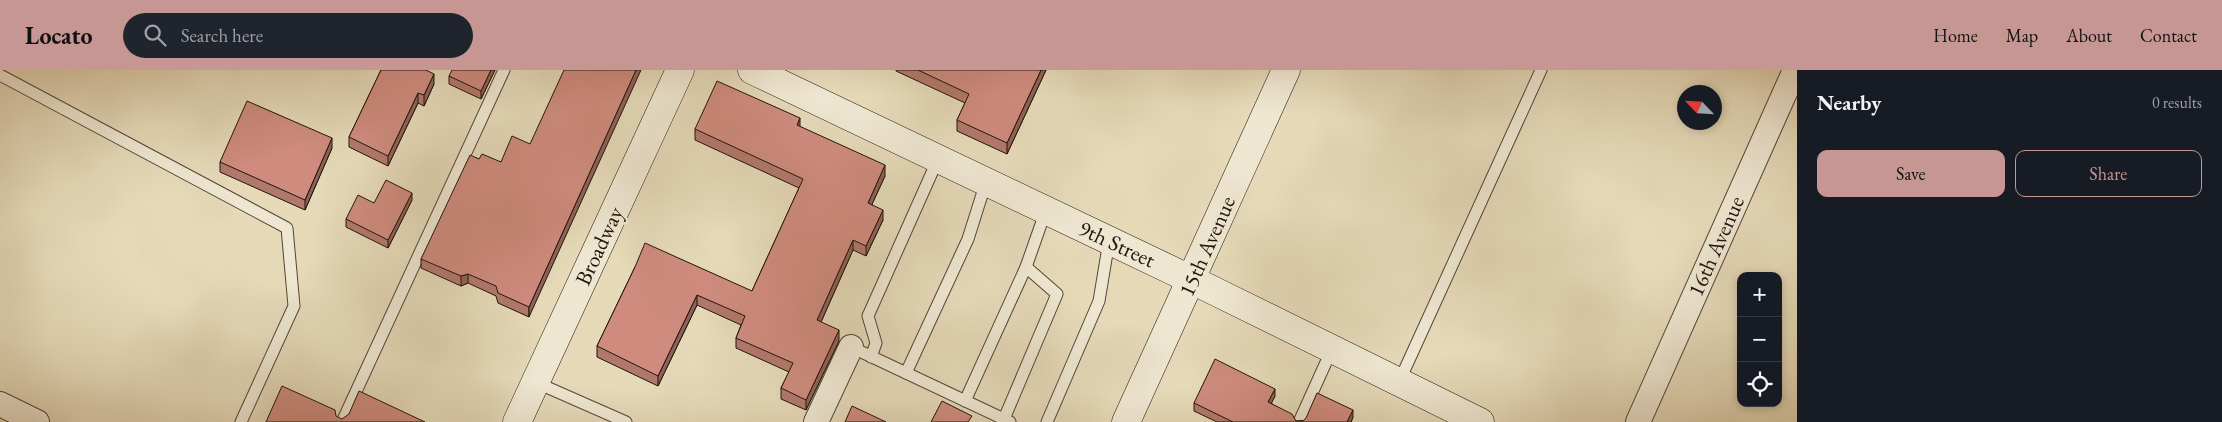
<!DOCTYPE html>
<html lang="en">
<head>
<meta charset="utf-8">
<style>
  :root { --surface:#171b24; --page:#20242c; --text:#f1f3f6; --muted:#9ea1a6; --line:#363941; --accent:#c59692 }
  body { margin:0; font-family:"EB Garamond",serif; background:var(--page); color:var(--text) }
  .controls { position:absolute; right:15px; bottom:15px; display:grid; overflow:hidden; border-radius:10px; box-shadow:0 2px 8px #0003 }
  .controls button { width:45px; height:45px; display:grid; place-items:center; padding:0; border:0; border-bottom:1px solid var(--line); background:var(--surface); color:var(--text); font:25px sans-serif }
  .compass { position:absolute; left:1677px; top:15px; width:45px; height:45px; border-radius:50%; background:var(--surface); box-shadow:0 2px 8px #0003; rotate:295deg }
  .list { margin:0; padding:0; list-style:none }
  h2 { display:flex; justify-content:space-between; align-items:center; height:65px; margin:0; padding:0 20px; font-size:21px }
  h2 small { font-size:16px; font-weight:400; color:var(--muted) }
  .actions { display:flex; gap:10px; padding:15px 20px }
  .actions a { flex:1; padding:11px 0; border:1px solid var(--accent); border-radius:10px; text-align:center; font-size:18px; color:var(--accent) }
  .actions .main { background:var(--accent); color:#111 }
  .icon { flex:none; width:28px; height:28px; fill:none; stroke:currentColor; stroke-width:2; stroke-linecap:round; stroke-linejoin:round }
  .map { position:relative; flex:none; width:1797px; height:352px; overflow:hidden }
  header { display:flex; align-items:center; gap:30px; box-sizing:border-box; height:70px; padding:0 25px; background:var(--accent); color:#111 }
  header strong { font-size:24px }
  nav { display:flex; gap:28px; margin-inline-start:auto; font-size:18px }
  .search { width:350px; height:45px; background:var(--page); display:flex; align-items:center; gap:12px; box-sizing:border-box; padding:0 18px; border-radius:28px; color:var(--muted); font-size:19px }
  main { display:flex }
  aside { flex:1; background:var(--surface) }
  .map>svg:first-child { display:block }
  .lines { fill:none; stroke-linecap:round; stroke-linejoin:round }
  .lane-casing { stroke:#514536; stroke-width:13 }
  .street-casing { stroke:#514536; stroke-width:26 }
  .secondary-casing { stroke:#20140b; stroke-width:29 }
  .lane { stroke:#eee6d1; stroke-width:11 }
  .street { stroke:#eee6d1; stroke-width:24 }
  .secondary { stroke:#eee6d1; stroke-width:28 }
  .wall { fill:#b1786c; stroke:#20140b }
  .shaded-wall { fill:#906158; stroke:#20140b }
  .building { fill:#ce8b7e; stroke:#20140b }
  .labels { text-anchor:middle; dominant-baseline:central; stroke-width:5; stroke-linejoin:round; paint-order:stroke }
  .street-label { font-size:22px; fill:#20140b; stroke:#eee6d1 }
</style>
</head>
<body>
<header>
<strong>Locato</strong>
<div class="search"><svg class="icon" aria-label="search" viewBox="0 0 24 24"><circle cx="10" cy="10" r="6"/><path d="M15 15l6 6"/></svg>Search here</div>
<nav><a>Home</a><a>Map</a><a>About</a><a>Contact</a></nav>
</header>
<main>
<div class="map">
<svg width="1797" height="352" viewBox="0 0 1797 352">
  <rect width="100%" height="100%" fill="#e5d9b8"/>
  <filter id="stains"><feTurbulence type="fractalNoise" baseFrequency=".004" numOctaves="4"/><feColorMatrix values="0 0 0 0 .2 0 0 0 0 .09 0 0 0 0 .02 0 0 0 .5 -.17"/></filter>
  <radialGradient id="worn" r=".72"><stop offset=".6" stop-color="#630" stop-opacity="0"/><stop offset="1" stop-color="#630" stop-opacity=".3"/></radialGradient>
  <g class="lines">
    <g class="lane-casing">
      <g id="lane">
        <polyline points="0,5 287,158 294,236 241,352"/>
        <polyline points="851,277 1010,352"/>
        <polyline points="871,287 876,273 868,246 938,89"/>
        <polyline points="906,303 968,169 986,112"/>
        <polyline points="535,312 626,352"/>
        <polyline points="1399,312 1541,0"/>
        <polyline points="965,331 1026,197 1046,140"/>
        <polyline points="1004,349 1057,224 1026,197"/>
        <polyline points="342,352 504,0"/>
        <polyline points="1047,352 1099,231 1109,171"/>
        <polyline points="1299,352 1332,279"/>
      </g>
    </g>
    <g class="street-casing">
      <g id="street">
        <polyline points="0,334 37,352"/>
        <polyline points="816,352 851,277"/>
        <polyline points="1638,352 1795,0"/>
      </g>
    </g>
    <g class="secondary-casing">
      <g id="secondary">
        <polyline points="752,0 1192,210 1480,352"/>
        <polyline points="517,352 680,0"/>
        <polyline points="1126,352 1286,0"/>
      </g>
    </g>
    <use href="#lane" class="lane"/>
    <use href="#street" class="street"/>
    <use href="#secondary" class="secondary"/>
  </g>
  <g class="wall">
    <polygon points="381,0 434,14 424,36 418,33 388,96 349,77 349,67"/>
    <polygon points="495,0 481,29 449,14 449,6"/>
    <polygon points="896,0 1046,0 1007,84 957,61 957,50 965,33 896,1"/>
    <polygon points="800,57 885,106 872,134 883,150 866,186 853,180 821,252 839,271 806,340 781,329 781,318 789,302 736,278 736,268 741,255 697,235 658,316 597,287 597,276 635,197 752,221 799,118 695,70 695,59"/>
    <polygon points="530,74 529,247 498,233 496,226 468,213 461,216 421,198 421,189 479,89 501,92"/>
    <polygon points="332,78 305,140 220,102 220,92"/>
    <polygon points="412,130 388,178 346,157 346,149 374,133"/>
    <polygon points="1275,326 1271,333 1296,351 1353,347 1351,352 1217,352 1194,341 1194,333"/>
  </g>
  <g class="shaded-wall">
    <polygon points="491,0 495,0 481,29 481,21"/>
    <polygon points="636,0 641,0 529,247 529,237"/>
    <polygon points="1041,0 1046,0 1007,84 1007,73"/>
    <polygon points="434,4 434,14 424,36 424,25"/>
    <polygon points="418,23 418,33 388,96 388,86"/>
    <polygon points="800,48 800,59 797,55"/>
    <polygon points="332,68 332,78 305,140 305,130"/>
    <polygon points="885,95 885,106 868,143 868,133"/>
    <polygon points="412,123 412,130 388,178 388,170"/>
    <polygon points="883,140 883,150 866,186 866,176"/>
    <polygon points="853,170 853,180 817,261 817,250"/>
    <polygon points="468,204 468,213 461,216 461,206"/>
    <polygon points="697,225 697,235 658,316 658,306"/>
    <polygon points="839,260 839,271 806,340 806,330"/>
    <polygon points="1275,319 1275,326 1268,340 1268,332"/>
    <polygon points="1353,340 1353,347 1351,352 1347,352"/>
  </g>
  <g class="building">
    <polygon points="381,0 426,0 434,4 424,25 418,23 388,86 349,67"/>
    <polygon points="452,0 491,0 481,21 449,6"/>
    <polygon points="564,0 636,0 529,237 498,223 496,216 468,204 461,206 421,189 470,85 479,89 482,84 501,92 512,66 530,74"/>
    <polygon points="918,0 1041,0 1007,73 957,50 969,24"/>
    <polygon points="717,11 800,48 797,55 885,95 868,133 883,140 866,176 853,170 817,250 839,260 806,330 781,318 793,293 736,268 745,246 697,225 658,306 597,276 635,197 645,173 752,221 803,109 695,59"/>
    <polygon points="247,31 332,68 305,130 220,92"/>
    <polygon points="386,110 412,123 388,170 346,149 358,125 374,133"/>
    <polygon points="1215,289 1275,319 1268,332 1292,344 1296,351 1303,351 1306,348 1317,323 1353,340 1347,352 1233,352 1194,333"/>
    <polygon points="282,316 335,340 336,346 342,349 349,344 359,321 425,352 266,352"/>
    <polygon points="942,331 972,346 968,352 931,352"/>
    <polygon points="852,336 886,352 845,352"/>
  </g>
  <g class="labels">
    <g class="street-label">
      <text transform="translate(1117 174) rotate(25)">9th Street</text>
      <text transform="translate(599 176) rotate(-65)">Broadway</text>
      <text transform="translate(1207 176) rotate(-66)">15th Avenue</text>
      <text transform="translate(1716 176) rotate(-66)">16th Avenue</text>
    </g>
  </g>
  <rect width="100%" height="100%" filter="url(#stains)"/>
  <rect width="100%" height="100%" fill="url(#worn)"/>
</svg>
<div class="controls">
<button>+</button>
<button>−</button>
<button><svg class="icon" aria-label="locate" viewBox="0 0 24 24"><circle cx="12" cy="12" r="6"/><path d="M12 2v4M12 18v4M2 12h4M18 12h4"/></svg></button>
</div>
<svg class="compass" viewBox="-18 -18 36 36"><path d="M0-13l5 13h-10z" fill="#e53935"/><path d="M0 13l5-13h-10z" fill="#9ea1a6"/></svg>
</div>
<aside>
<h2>Nearby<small>0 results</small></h2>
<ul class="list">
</ul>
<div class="actions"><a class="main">Save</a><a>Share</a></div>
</aside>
</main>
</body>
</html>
